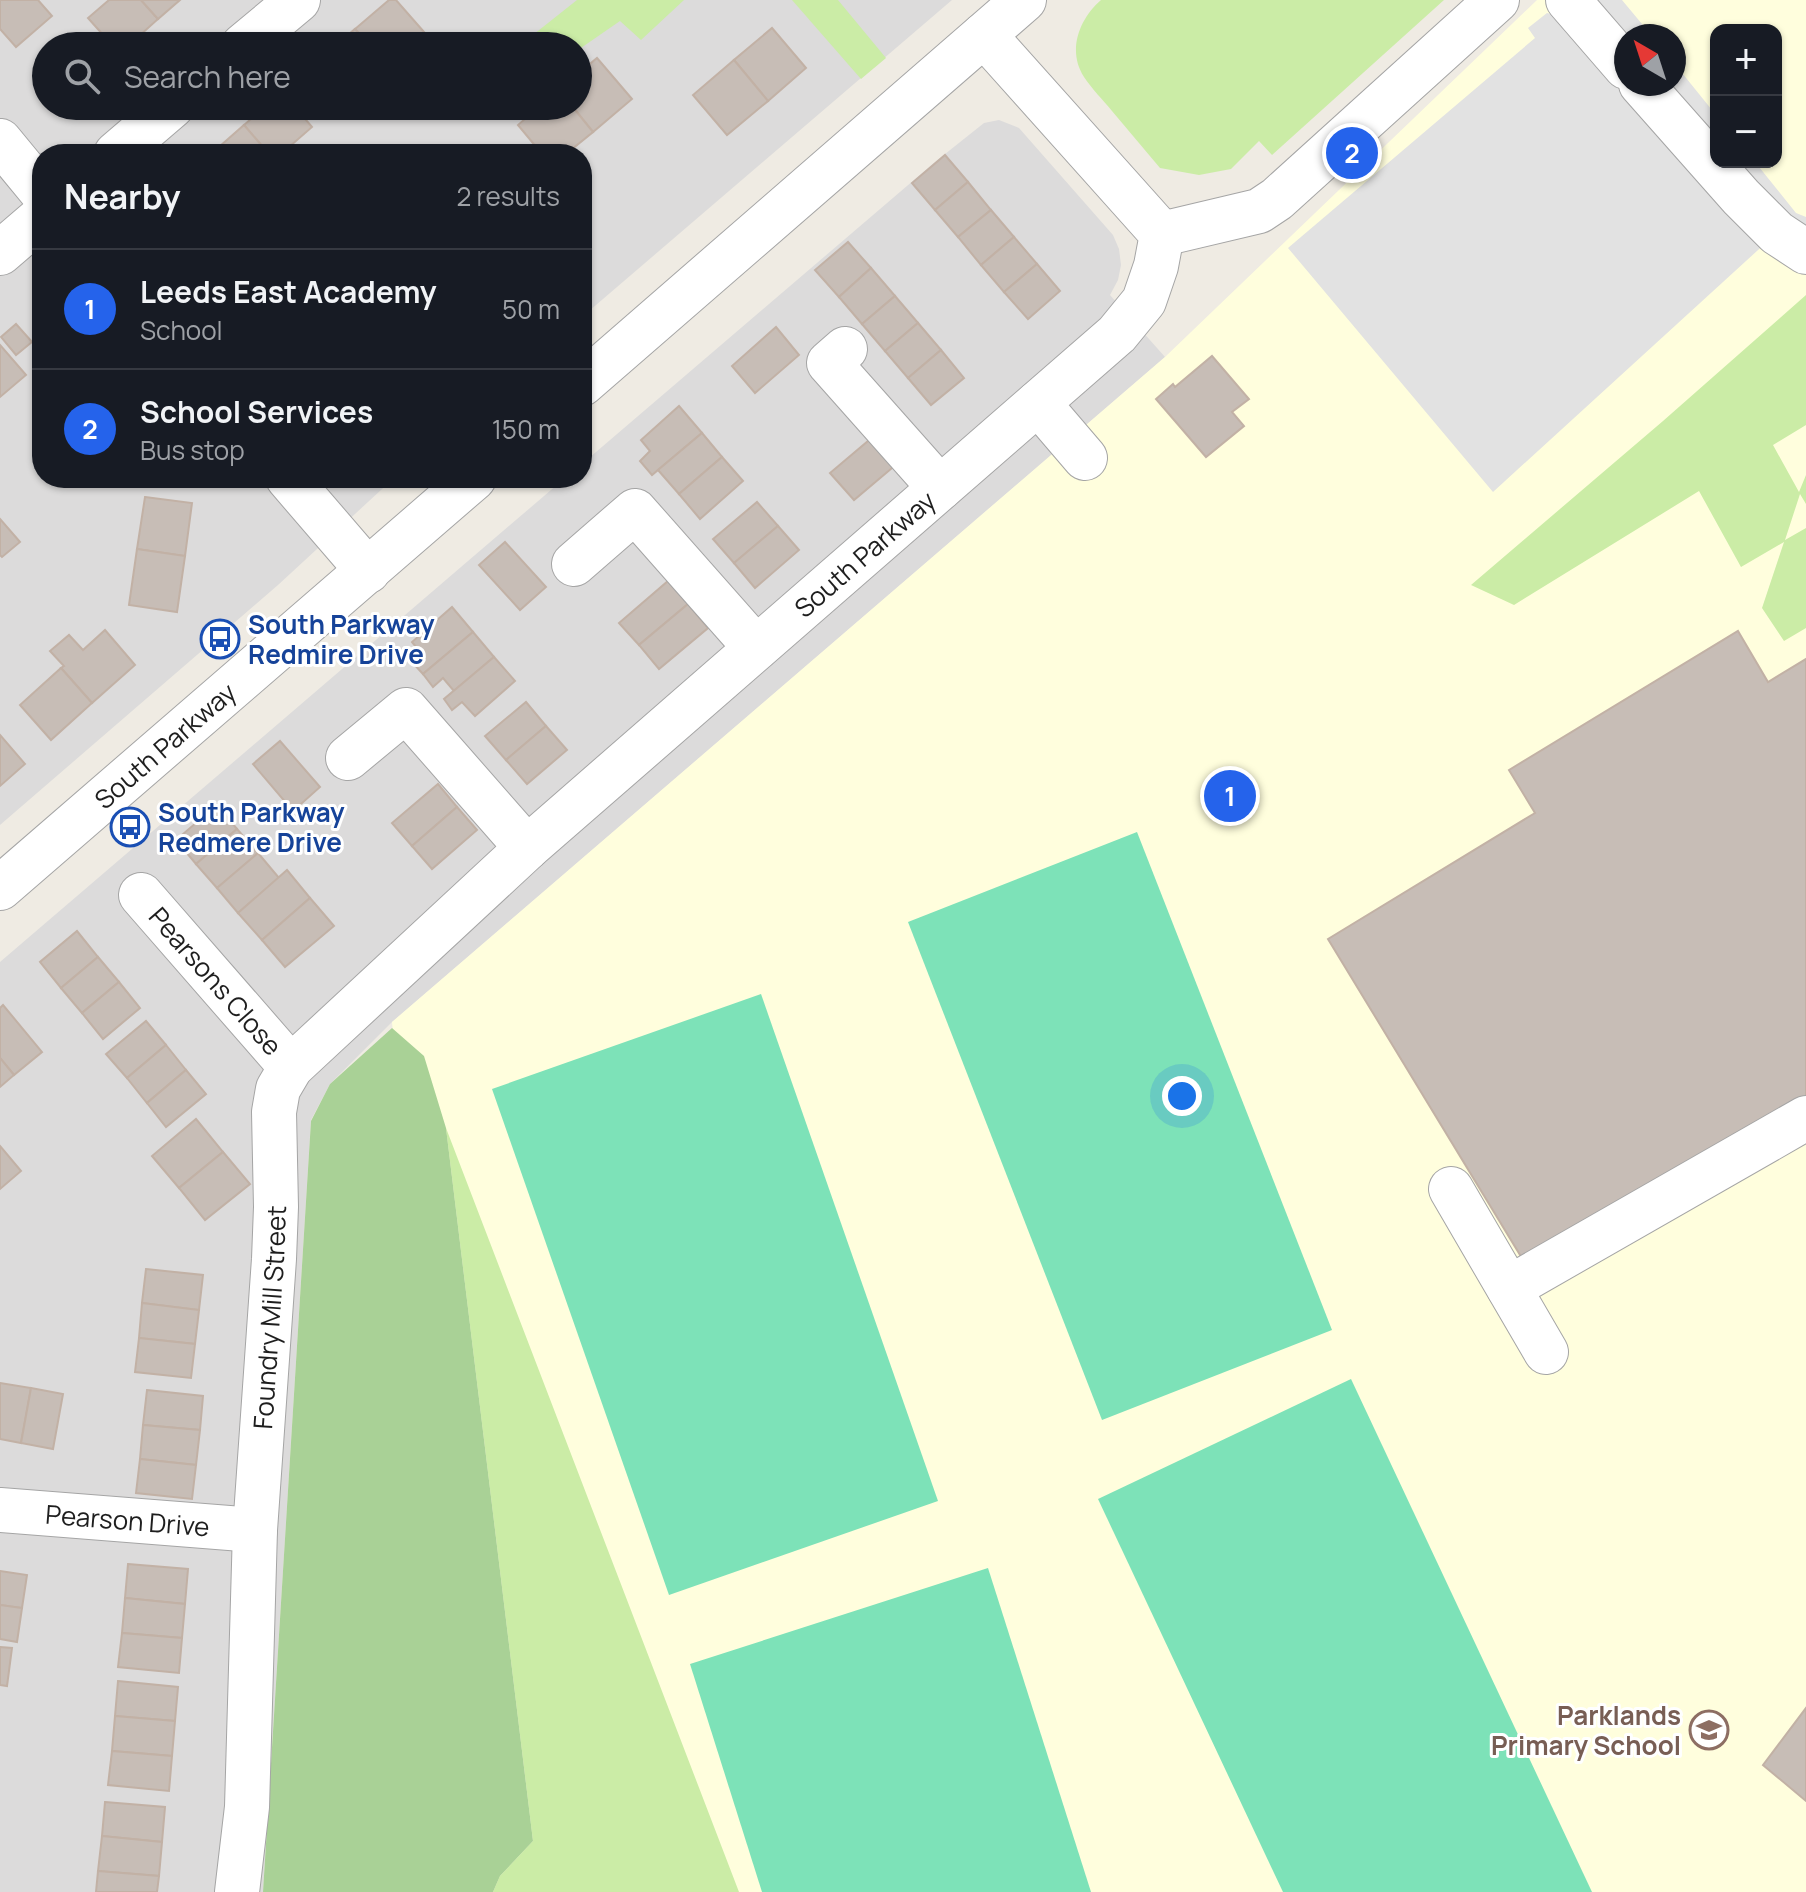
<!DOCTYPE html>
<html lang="en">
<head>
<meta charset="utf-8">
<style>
  :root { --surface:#171b24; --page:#20242c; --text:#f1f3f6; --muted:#9ea1a6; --line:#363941; --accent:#2563eb }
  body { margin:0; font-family:Manrope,sans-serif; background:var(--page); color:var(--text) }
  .controls { position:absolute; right:24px; top:24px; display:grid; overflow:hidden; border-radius:16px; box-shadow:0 2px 6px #0004 }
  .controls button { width:72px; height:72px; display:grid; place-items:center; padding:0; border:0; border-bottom:2px solid var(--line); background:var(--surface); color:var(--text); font:40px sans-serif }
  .compass { position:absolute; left:1614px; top:24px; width:72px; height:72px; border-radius:50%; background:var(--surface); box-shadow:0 2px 6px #0004; rotate:321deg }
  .you { position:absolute; left:1182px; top:1096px; width:28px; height:28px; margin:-20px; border:6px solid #fff; border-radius:50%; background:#1a73e8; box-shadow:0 0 0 12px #1a73e833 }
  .badge { display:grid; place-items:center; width:52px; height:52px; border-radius:50%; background:var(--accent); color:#fff; font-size:26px; font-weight:700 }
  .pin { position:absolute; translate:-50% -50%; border:4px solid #fff; box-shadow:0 2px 8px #0006 }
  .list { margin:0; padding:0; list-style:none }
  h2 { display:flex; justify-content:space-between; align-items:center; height:104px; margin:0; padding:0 32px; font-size:34px }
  h2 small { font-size:26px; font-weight:400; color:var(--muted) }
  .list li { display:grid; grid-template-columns:52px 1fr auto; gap:24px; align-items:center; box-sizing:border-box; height:120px; padding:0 32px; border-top:2px solid var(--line) }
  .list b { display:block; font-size:30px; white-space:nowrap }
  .list p { margin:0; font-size:26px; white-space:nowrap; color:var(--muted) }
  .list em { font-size:26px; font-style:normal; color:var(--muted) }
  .icon { flex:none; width:44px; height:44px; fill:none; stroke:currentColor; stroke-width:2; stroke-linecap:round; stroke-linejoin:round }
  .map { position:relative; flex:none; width:1806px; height:1892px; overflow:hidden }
  .search { position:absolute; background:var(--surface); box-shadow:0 2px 6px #0004; left:32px; top:32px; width:560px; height:88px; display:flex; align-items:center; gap:20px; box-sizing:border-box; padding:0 28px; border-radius:44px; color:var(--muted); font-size:30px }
  .panel { position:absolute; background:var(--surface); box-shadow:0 2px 6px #0004; left:32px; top:144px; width:560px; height:344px; border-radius:32px }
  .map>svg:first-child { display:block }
  .residential { fill:#dcdbdb; fill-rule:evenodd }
  .education { fill:#fffedd; fill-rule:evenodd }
  .grass { fill:#cbeca6 }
  .forest { fill:#a9d196 }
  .pitch { fill:#7de2b8 }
  .parking { fill:#e2e2e2 }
  .building { fill:#c7bdb6; stroke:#c2b1a5; stroke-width:2 }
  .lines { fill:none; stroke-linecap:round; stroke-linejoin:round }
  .minor-casing { stroke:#a5a5a5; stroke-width:46 }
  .minor { stroke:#fff; stroke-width:44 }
  .labels { text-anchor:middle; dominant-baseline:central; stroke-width:6; stroke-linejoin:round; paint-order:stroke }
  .street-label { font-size:26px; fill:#1e1e1e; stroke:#fff }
  .transit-label { font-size:26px; font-weight:bold; fill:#164399; stroke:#fff; text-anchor:start }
  .education-label { font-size:26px; font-weight:bold; fill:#785e54; stroke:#fff; text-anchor:end }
</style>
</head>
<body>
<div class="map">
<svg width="1806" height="1892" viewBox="0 0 1806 1892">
  <rect width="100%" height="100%" fill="#efebe3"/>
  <g class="residential">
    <path d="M0 0H952L582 317V154H42V478H394L278 585 0 825ZM46 46H578V106H46Z"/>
    <polygon points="999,120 1019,128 1113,235 1119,249 1121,265 1118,280 1110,295 1165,357 392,1022 330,1084 311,1120 263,1892 0,1892 0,962 565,478 582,478 582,464 935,162 984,123"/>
  </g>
  <path class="education" d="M1537 0H1806V1892H468L392 1022 1165 357ZM1716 30H1776V162H1716ZM1626 36H1674V84H1626Z"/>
  <g class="grass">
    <polygon points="577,0 684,0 641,40 620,21 578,50 578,46 519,46"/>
    <polygon points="792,0 838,0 886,58 861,79"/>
    <path d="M1101 0H1444L1272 155 1259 141 1231 169 1199 175 1160 168C1144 149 1128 130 1112 111 1103 100 1092 89 1084 77 1067 51 1079 19 1101 0Z"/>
    <polygon points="1806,295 1806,425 1773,445 1799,492 1806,475 1806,504 1800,494 1785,540 1806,528 1806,628 1784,641 1762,608 1784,542 1741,567 1699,491 1514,605 1471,585 1663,421"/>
    <polygon points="446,1128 739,1892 493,1892 500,1876 533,1841"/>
  </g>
  <polygon class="forest" points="392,1028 424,1056 446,1128 533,1841 500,1876 493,1892 263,1892 311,1121 330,1084"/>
  <g class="pitch">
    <polygon points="1137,832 1332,1330 1102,1420 908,922"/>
    <polygon points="761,994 938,1501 669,1595 492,1089"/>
    <polygon points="1351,1379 1592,1892 1283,1892 1098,1499"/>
    <polygon points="988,1568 1091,1892 762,1892 690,1664"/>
  </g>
  <polygon class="parking" points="1594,0 1622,0 1652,36 1626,36 1626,84 1674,84 1674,63 1716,115 1716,162 1755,162 1796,213 1806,217 1806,253 1769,240 1493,492 1288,248 1535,38 1528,28 1547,13 1571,19"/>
  <g class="building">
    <polygon points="0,0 38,0 52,16 16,47 0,29"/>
    <polygon points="109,0 141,0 158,19 128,46 113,46 88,18"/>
    <polygon points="141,0 180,0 158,19"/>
    <polygon points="389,0 396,0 424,32 408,46 370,46 355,29"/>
    <polygon points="772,28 806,68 768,101 734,60"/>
    <polygon points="355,29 370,46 335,46"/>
    <polygon points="597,58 632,99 593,132 572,106 578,106 578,74"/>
    <polygon points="734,60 768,101 727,135 693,95"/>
    <polygon points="266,106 294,106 312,127 281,154 269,154 244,125"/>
    <polygon points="540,106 572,106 593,132 566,154 542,154 518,125"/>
    <polygon points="244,125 269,154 211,154"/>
    <polygon points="945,155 968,182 935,210 912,183"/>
    <polygon points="968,182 991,210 958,237 935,210"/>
    <polygon points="991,210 1014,237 981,265 958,237"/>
    <polygon points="1014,237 1037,264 1004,292 981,265"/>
    <polygon points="848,242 871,268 839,297 815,270"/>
    <polygon points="1037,264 1060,291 1028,319 1004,292"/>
    <polygon points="871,268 895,296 862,324 839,297"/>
    <polygon points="895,296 918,323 885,351 862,324"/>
    <polygon points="918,323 941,350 908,378 885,351"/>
    <polygon points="16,324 32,342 16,355 1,337"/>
    <polygon points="776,327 799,355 755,393 732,366"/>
    <polygon points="0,345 26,375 0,397"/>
    <polygon points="941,350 964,378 931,405 908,378"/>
    <polygon points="1212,356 1249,399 1232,412 1244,426 1206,457 1156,399 1173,384 1175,387"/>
    <polygon points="679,406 702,433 652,475 640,461 650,451 641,440"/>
    <polygon points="702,433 722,457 679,494 658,470"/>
    <polygon points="874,436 898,463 854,500 830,473"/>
    <polygon points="722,457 743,481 700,519 679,494"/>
    <polygon points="145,497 192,503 185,556 137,549"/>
    <polygon points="757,502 778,526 734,563 713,539"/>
    <polygon points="0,519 20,542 2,557 0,555"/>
    <polygon points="778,526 799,550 755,588 734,563"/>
    <polygon points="505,542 546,587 520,610 479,565"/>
    <polygon points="137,549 185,556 177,612 129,605"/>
    <polygon points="668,581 688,604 639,645 619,623"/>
    <polygon points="688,604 708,628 659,669 639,645"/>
    <polygon points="452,607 473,632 423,674 412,662 421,653 412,642"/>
    <polygon points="105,630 135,665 92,703 61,668 64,666 50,651 69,635 83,650"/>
    <polygon points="1738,631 1768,682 1806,659 1806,1099 1528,1268 1328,939 1535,813 1509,770"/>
    <polygon points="473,632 494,657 454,691 443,678 433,687 423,674"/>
    <polygon points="494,657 515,681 475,716 462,702 452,710 444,699"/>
    <polygon points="61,668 92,703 51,740 20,705"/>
    <polygon points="526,702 546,726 506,760 485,736"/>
    <polygon points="546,726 567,750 527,784 506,760"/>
    <polygon points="0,735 25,764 0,786"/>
    <polygon points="280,741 320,787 293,811 253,764"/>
    <polygon points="438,784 457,807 412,846 392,823"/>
    <polygon points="217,805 237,829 196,864 176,840"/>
    <polygon points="457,807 477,830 432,869 412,846"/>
    <polygon points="237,829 258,853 217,888 196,864"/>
    <polygon points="258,853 279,878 238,913 217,888"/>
    <polygon points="287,870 310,898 262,940 238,913"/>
    <polygon points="310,898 334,926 285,967 262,940"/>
    <polygon points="77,931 98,957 61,988 40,962"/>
    <polygon points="98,957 119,982 82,1013 61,988"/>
    <polygon points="119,982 140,1008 103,1039 82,1013"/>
    <polygon points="3,1005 42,1052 14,1075 0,1058 0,1008"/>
    <polygon points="146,1021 166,1045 127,1078 106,1054"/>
    <polygon points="166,1045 186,1070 147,1103 127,1078"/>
    <polygon points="0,1058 14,1075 0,1087"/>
    <polygon points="186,1070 206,1094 166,1127 147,1103"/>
    <polygon points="196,1119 223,1152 179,1188 152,1156"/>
    <polygon points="0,1146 21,1171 0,1189"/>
    <polygon points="223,1152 250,1184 205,1220 179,1188"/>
    <polygon points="146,1269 203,1275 199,1310 142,1303"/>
    <polygon points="142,1303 199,1310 195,1344 139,1338"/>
    <polygon points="139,1338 195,1344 191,1378 135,1372"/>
    <polygon points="0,1383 31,1388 21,1443 0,1439"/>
    <polygon points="31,1388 63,1394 53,1449 21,1443"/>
    <polygon points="147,1390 203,1396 200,1430 143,1425"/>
    <polygon points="143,1425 200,1430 196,1465 140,1459"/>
    <polygon points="140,1459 196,1465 192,1499 136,1493"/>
    <polygon points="128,1564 188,1569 185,1604 125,1598"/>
    <polygon points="0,1571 27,1575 22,1608 0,1605"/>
    <polygon points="125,1598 185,1604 182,1638 122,1633"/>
    <polygon points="0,1605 22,1608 17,1642 0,1639"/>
    <polygon points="122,1633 182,1638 179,1673 118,1667"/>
    <polygon points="0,1647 12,1648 7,1686 0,1685"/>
    <polygon points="118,1681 178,1687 175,1721 115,1716"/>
    <polygon points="1806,1708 1806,1801 1763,1765"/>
    <polygon points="115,1716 175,1721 172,1756 112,1751"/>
    <polygon points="112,1751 172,1756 169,1791 108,1785"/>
    <polygon points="105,1802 165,1807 162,1842 102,1836"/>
    <polygon points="102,1836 162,1842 159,1876 98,1871"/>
    <polygon points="98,1871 159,1876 157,1892 96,1892"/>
  </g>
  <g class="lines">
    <g class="minor-casing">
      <g id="minor">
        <polyline points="1568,0 1626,67"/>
        <polyline points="243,46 298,0"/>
        <polyline points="1641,84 1741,197 1777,233 1806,252"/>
        <polyline points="0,141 42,192"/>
        <polyline points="116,154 172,106"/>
        <polyline points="1162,234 1259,211 1277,199 1497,0"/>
        <polyline points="0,253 42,217"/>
        <polyline points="845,349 829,363 940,488"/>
        <polyline points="582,384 1024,0"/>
        <polyline points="1038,403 1085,458"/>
        <polyline points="288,478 368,571"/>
        <polyline points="574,564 635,511 756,648"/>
        <polyline points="348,758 406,710 527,848"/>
        <path id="s1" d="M0 888 474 478"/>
        <path id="s2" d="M141 895 291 1067"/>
        <polyline points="1451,1189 1546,1352"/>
        <polyline points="1509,1288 1806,1118"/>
        <path id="s3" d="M0 1510 255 1530"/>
        <path id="s4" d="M237 1892 247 1807 255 1530 274 1259 276 1207 274 1112 278 1089 291 1067 527 848 1117 334 1144 301 1156 266 1162 234 984 35"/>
      </g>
    </g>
    <use href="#minor" class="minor"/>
  </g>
  <defs>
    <g id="bus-ring" transform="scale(2)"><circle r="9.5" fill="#fff" stroke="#1a4fb4" stroke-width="1.5"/><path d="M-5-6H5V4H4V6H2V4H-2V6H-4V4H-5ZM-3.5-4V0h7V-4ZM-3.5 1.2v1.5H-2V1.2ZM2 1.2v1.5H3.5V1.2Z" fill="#1a4fb4"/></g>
    <g id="school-ring" transform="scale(2)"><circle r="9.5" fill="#fff" stroke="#8d6e63" stroke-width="1.5"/><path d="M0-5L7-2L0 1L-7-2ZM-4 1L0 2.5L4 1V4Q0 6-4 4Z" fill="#8d6e63"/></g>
  </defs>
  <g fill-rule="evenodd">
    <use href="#bus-ring" x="220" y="639"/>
    <use href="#bus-ring" x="130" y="827"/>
    <use href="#school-ring" x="1709" y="1730"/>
  </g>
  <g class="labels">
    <g class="street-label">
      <text stroke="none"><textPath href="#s4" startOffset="1600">South Parkway</textPath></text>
      <text stroke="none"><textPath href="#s1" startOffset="218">South Parkway</textPath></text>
      <text stroke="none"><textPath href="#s2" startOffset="114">Pearsons Close</textPath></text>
      <text stroke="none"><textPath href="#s4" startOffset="576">Foundry Mill Street</textPath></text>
      <text stroke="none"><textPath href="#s3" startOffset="128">Pearson Drive</textPath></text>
    </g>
    <g class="transit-label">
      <text x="248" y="624">South Parkway<tspan x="248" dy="30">Redmire Drive</tspan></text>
      <text x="158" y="812">South Parkway<tspan x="158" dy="30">Redmere Drive</tspan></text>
    </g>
    <g class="education-label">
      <text x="1681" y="1715">Parklands<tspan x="1681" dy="30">Primary School</tspan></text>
    </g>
  </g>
</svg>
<div class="controls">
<button>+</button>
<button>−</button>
</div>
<svg class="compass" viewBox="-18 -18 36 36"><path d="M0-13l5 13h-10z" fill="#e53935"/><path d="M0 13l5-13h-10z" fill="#9ea1a6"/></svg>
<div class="you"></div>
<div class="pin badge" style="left:1230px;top:796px">1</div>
<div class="pin badge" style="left:1352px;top:153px">2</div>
<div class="search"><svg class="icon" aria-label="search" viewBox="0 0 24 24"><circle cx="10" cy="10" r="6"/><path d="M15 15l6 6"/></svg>Search here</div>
<section class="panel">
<h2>Nearby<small>2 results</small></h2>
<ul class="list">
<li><span class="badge">1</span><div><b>Leeds East Academy</b><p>School</p></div><em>50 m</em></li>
<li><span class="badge">2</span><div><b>School Services</b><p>Bus stop</p></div><em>150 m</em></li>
</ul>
</section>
</div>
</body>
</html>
